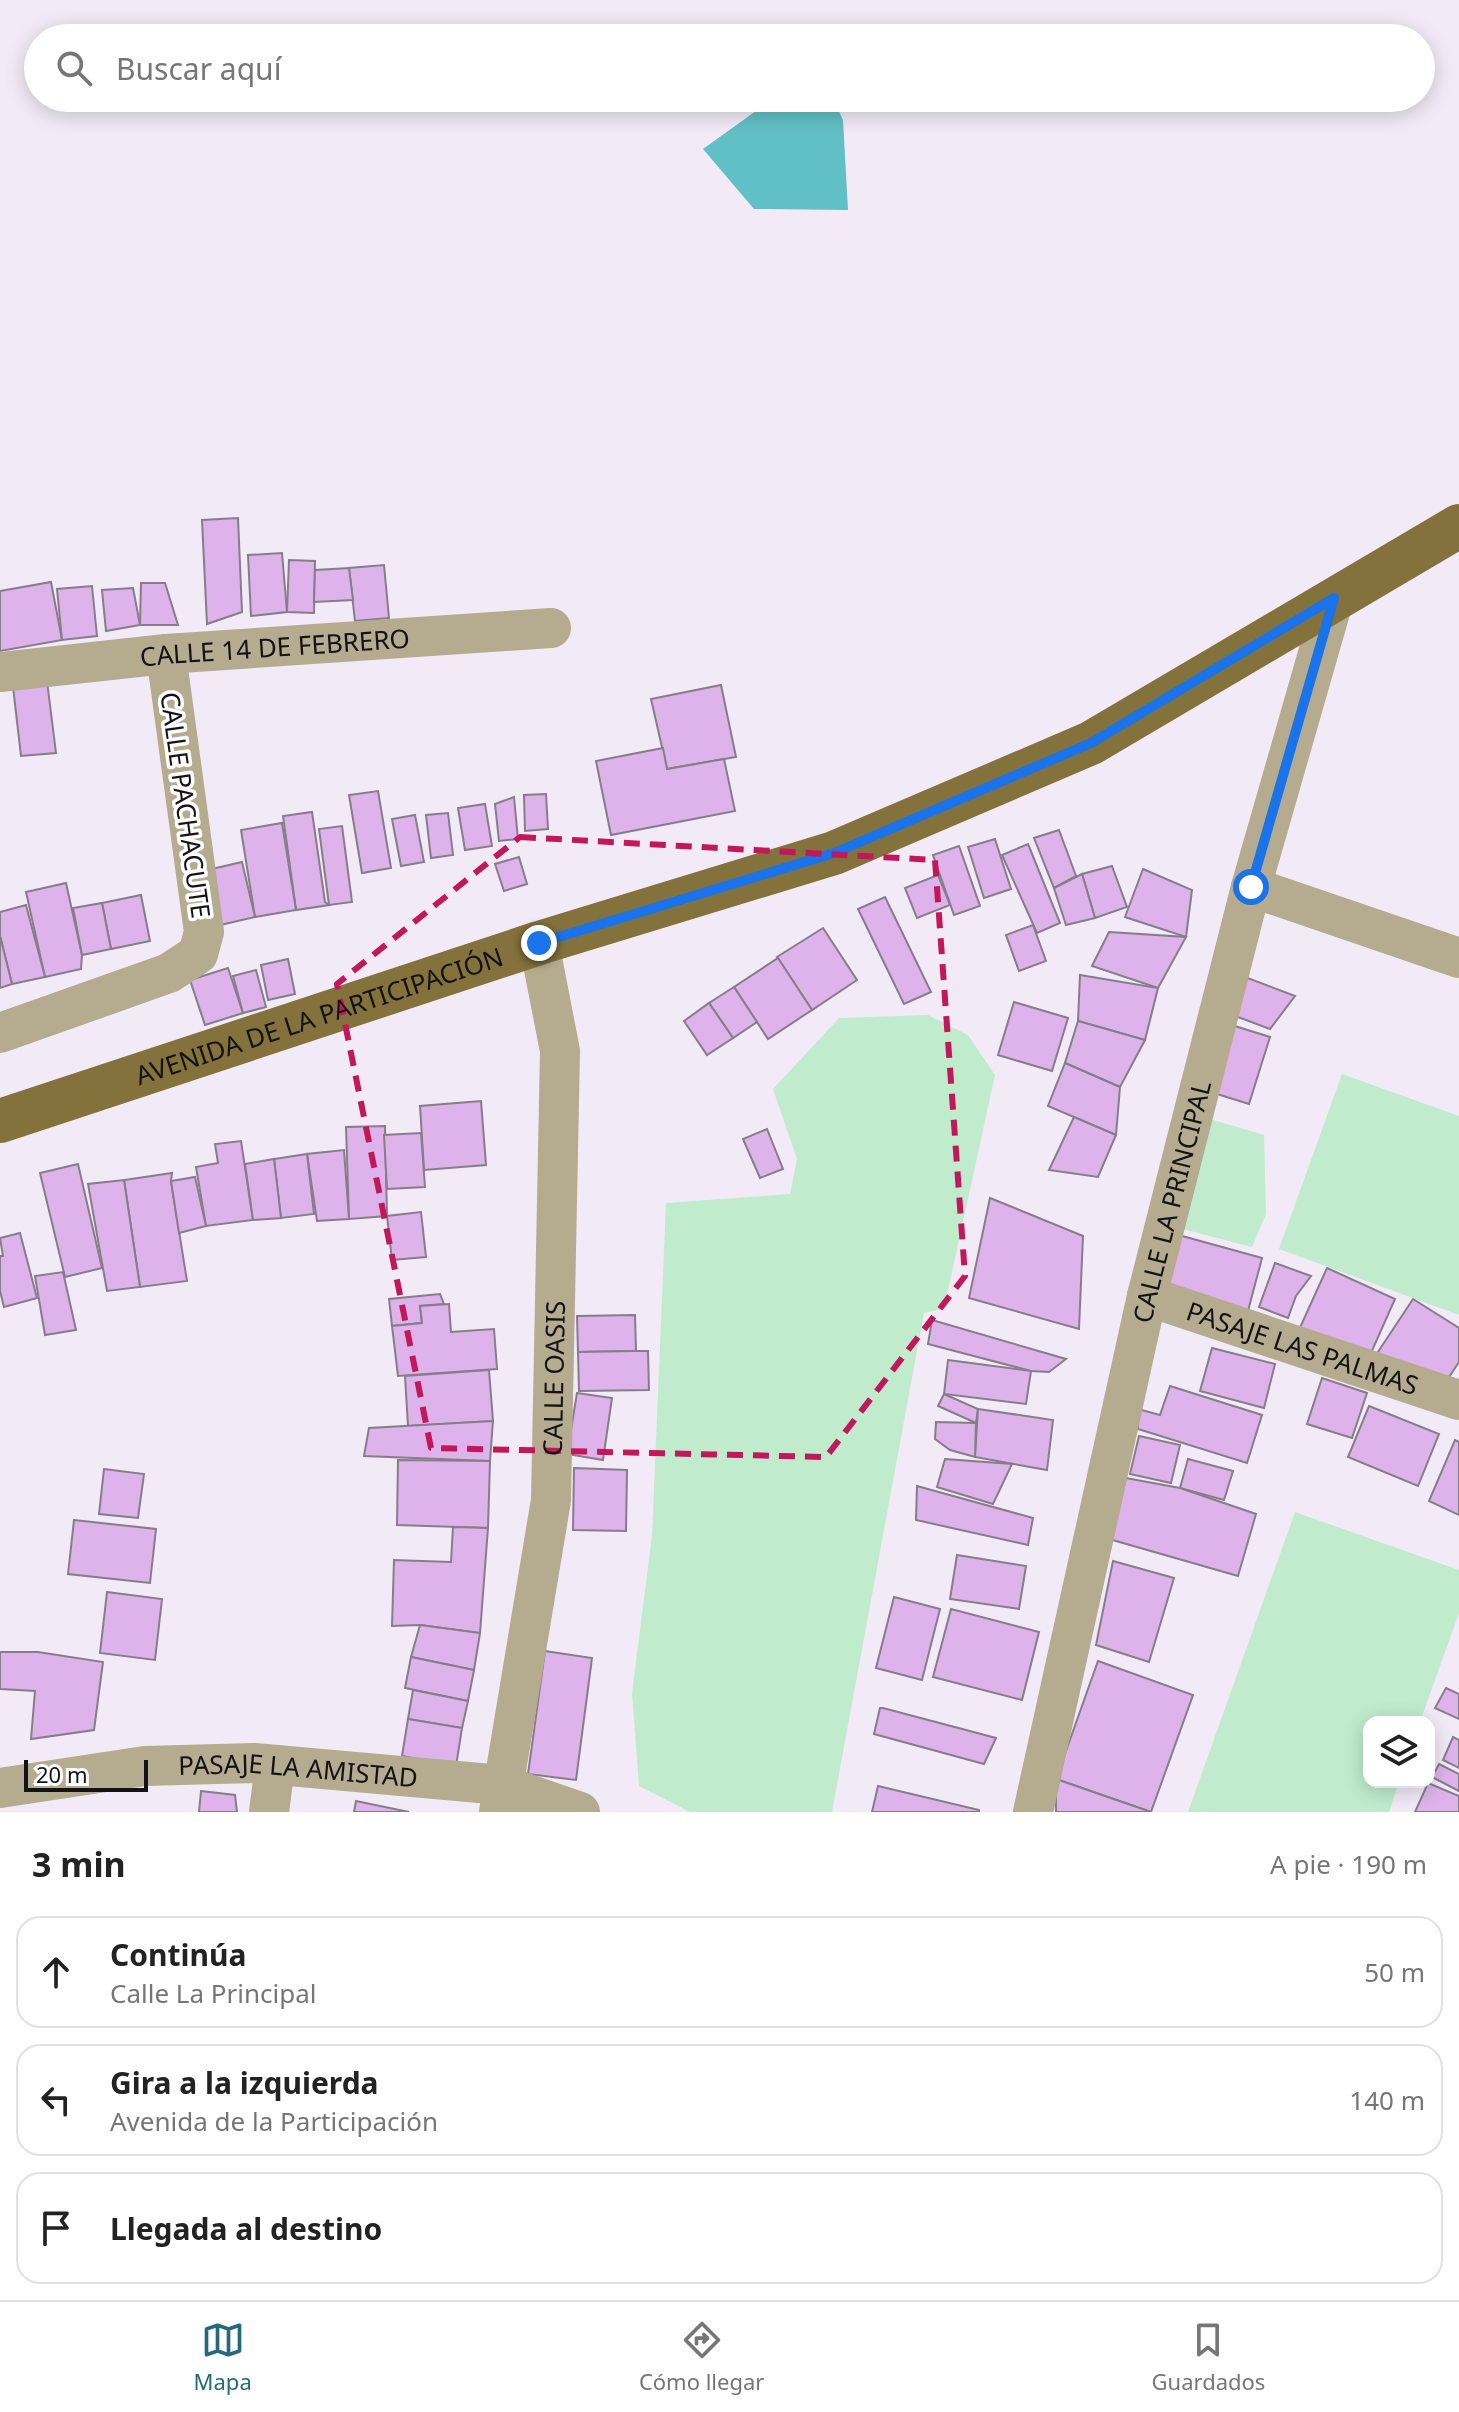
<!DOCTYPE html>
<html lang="es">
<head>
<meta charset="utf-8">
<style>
  :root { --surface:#fff; --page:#f6f6f6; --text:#222; --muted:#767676; --line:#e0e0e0; --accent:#25697a }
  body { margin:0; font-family:"Noto Sans",sans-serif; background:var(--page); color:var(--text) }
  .controls { position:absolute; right:24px; bottom:24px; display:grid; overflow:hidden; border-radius:16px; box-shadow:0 4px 20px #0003 }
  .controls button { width:72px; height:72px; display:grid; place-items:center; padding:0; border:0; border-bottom:2px solid var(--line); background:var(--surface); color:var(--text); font:40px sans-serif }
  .scale { position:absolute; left:24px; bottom:20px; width:124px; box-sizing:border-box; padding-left:8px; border:4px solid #141216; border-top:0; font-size:22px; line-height:28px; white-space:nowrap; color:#141216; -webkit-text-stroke:6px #fff; paint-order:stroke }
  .stop { position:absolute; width:24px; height:24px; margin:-18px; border:6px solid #1a73e8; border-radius:50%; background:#fff }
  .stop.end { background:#1a73e8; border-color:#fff; box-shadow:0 2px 8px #0008 }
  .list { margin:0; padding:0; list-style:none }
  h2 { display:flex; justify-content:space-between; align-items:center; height:104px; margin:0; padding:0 32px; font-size:34px }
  h2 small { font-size:26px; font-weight:400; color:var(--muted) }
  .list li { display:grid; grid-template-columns:52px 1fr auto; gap:24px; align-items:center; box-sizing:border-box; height:112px; margin:0 16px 16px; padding:0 16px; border:2px solid var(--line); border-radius:24px }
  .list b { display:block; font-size:30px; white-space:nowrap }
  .list p { margin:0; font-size:26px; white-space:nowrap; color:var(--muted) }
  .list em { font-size:26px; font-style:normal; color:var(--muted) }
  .icon { flex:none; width:44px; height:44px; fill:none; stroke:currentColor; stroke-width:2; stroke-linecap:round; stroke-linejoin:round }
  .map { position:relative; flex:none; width:1459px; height:1812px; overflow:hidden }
  .search { position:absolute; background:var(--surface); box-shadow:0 4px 20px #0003; left:24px; right:24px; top:24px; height:88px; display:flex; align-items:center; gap:20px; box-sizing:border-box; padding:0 28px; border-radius:44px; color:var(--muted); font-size:30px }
  .sheet { height:488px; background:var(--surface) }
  nav { display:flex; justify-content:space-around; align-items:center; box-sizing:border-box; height:112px; border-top:2px solid var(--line); background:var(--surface); font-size:22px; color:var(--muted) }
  nav a { display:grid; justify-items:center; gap:4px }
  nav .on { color:var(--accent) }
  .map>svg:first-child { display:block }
  .green { fill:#c0eccd }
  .water { fill:#61c0c5 }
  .building { fill:#deb3ec; stroke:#857e88; stroke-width:2 }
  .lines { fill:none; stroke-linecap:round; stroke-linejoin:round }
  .minor { stroke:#b5ab8f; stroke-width:40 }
  .major { stroke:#84723c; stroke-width:44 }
  .route { stroke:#1a73e8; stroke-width:10 }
  .marked { fill:none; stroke:#c2185b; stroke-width:6; stroke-dasharray:16 10; stroke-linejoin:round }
  .labels { text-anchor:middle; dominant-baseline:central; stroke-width:7; stroke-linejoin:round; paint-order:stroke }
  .street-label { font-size:26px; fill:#141216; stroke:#fff }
</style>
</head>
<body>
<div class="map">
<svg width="1459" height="1812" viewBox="0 0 1459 1812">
  <rect width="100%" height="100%" fill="#f2ebf7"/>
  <g class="green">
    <polygon points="928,1015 968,1035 995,1075 944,1309 924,1313 832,1812 690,1812 639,1786 632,1693 652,1535 666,1203 790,1194 797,1159 773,1089 839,1018"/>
    <polygon points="1342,1074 1459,1116 1459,1315 1279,1249"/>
    <polygon points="1193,1114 1264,1135 1266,1214 1252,1247 1171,1226"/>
    <polygon points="1295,1512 1459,1570 1459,1613 1420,1722 1369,1722 1369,1782 1399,1782 1389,1812 1188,1812"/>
  </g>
  <polygon class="water" points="774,98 833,98 843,120 848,210 754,209 703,149"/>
  <g class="building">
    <polygon points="238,518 242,612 207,624 202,520"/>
    <polygon points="282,553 287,612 251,616 248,555"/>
    <polygon points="289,560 315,561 314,613 287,612"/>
    <polygon points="384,565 389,618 355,621 349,568"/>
    <polygon points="349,568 353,600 314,602 315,570"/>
    <polygon points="51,582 62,640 0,651 0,591"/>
    <polygon points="141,583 165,583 178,625 140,625"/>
    <polygon points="92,586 97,636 62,640 57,589"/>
    <polygon points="133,588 140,625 106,631 102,590"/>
    <polygon points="46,673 56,753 21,756 12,678"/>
    <polygon points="721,685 736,757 667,769 651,699"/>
    <polygon points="663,748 667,769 724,759 735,811 611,835 596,761"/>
    <polygon points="378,791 391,868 362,873 349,795"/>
    <polygon points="546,794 548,829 525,831 524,795"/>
    <polygon points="514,797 518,839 499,841 495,804"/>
    <polygon points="485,804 492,846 465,850 458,808"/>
    <polygon points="312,812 325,902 329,905 296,910 283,816"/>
    <polygon points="448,813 453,855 431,858 426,815"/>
    <polygon points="415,815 424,862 401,866 392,819"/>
    <polygon points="282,823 296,910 255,917 241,830"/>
    <polygon points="342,826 352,902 329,905 319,829"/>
    <polygon points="1059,830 1076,876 1054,888 1034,838"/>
    <polygon points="995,839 1011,889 984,898 968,847"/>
    <polygon points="1028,844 1060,923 1037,933 1002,855"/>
    <polygon points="959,846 980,906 954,915 933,855"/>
    <polygon points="519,857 527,884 504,891 495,864"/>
    <polygon points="242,862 255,917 216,926 203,871"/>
    <polygon points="1112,866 1127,907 1095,918 1082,874"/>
    <polygon points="1143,869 1192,890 1186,937 1125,917"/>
    <polygon points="1082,874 1095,918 1066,925 1054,888"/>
    <polygon points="938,875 950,905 917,918 905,888"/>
    <polygon points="66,883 82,955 81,969 45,977 26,892"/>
    <polygon points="141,895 150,941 111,949 102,903"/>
    <polygon points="885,897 931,992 904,1004 858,909"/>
    <polygon points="102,903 111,949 82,955 73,908"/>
    <polygon points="26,905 45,977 12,984 0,936 0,912"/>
    <polygon points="1033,925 1046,961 1019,971 1006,935"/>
    <polygon points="823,928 857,980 812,1010 777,957"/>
    <polygon points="1109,932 1186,937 1158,988 1092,966"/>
    <polygon points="0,936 12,984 0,988"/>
    <polygon points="778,958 812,1010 768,1039 734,987"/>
    <polygon points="288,959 295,994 268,1000 261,965"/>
    <polygon points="228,968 243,1013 205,1025 190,980"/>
    <polygon points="256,970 266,1007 243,1013 233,976"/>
    <polygon points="1237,974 1295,996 1270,1029 1222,1011"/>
    <polygon points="1080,975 1158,988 1145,1040 1078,1021"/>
    <polygon points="734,987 757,1022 733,1038 709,1003"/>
    <polygon points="1014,1002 1068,1018 1052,1071 998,1055"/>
    <polygon points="709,1003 733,1038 707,1055 684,1021"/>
    <polygon points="1078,1021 1145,1040 1120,1087 1065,1063"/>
    <polygon points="1222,1022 1270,1037 1249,1104 1201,1089"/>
    <polygon points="1065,1063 1120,1087 1116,1135 1048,1106"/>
    <polygon points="481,1101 486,1165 424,1170 420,1106"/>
    <polygon points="1074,1117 1116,1135 1098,1177 1049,1170"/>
    <polygon points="385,1126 387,1216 349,1219 346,1127"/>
    <polygon points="767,1129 783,1169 760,1178 743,1139"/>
    <polygon points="421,1133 425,1187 387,1189 384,1135"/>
    <polygon points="241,1141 253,1220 206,1226 196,1167 218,1163 215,1144"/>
    <polygon points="344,1150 349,1219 317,1221 307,1154"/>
    <polygon points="307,1154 314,1214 281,1218 274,1159"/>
    <polygon points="274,1159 281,1218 253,1220 245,1164"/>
    <polygon points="78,1164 102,1268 65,1277 40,1173"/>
    <polygon points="172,1173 171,1181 187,1281 140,1287 124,1180"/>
    <polygon points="195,1177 206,1226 179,1233 171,1181"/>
    <polygon points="124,1180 140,1287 107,1291 88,1184"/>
    <polygon points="990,1198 1083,1236 1079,1329 969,1298"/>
    <polygon points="421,1212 426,1257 392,1260 387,1216"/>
    <polygon points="20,1233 37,1298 4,1307 0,1291 0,1256 3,1256 0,1238"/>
    <polygon points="1175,1234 1262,1258 1248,1311 1161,1286"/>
    <polygon points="1275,1263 1311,1276 1296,1296 1288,1318 1259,1307"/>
    <polygon points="1327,1268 1395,1299 1367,1362 1298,1332"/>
    <polygon points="63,1272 76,1330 45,1335 35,1276"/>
    <polygon points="440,1294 444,1304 420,1306 422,1323 392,1326 389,1299"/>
    <polygon points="1413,1299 1459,1328 1459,1362 1437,1395 1376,1355"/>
    <polygon points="449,1304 451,1332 494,1329 497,1369 398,1376 392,1326 422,1323 420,1306"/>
    <polygon points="635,1315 636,1351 578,1352 577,1316"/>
    <polygon points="932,1320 1066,1359 1049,1372 1031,1371 928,1344"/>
    <polygon points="1212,1348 1275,1364 1264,1408 1200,1391"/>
    <polygon points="636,1351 648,1351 649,1390 579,1391 578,1352"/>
    <polygon points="948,1360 1031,1371 1026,1404 944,1394"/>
    <polygon points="489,1370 493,1421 408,1426 405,1376"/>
    <polygon points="1322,1378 1367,1393 1352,1438 1307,1424"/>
    <polygon points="1170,1386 1262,1415 1247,1463 1138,1429 1138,1409 1160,1415"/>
    <polygon points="577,1393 612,1398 603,1460 567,1454"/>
    <polygon points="944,1394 978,1409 976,1423 938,1406"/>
    <polygon points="1369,1406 1439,1434 1418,1486 1348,1457"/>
    <polygon points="978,1409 1053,1420 1047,1470 975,1457"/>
    <polygon points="493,1421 490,1461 364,1456 369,1428"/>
    <polygon points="936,1422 976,1423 975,1457 950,1450 935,1439"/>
    <polygon points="1139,1436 1180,1445 1171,1483 1130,1474"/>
    <polygon points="1455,1440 1459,1442 1459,1515 1429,1501"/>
    <polygon points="945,1459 1012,1464 993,1504 937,1487"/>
    <polygon points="1188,1459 1233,1471 1224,1500 1180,1488"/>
    <polygon points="398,1460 490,1461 488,1528 397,1525"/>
    <polygon points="574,1468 627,1470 626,1531 573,1530"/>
    <polygon points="104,1469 144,1474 138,1518 99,1514"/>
    <polygon points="1126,1478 1180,1488 1256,1514 1238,1576 1109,1539"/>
    <polygon points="917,1486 1033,1518 1028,1545 916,1520"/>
    <polygon points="74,1520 156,1529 150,1583 68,1574"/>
    <polygon points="453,1527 488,1528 480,1633 420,1625 392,1626 394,1560 451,1562"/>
    <polygon points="957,1555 1026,1566 1019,1609 950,1599"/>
    <polygon points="1113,1561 1174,1578 1149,1662 1096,1645"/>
    <polygon points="107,1592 162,1599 155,1660 100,1653"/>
    <polygon points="894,1597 940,1609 922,1680 876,1668"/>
    <polygon points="951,1609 1039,1632 1022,1700 933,1677"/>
    <polygon points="420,1625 480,1633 474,1670 411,1657"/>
    <polygon points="545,1651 592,1658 576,1780 528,1774"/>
    <polygon points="0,1652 38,1652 103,1662 94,1730 31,1739 35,1691 0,1689"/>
    <polygon points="411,1657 474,1670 468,1701 405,1688"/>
    <polygon points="1098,1661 1193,1695 1151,1812 1056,1779"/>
    <polygon points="1446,1688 1459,1694 1459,1719 1435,1708"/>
    <polygon points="413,1690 468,1701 462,1728 408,1719"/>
    <polygon points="880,1708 883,1708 996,1738 984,1764 874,1734"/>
    <polygon points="408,1719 462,1728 456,1766 402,1756"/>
    <polygon points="1453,1737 1459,1740 1459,1768 1443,1760"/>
    <polygon points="1439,1764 1459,1774 1459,1791 1432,1777"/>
    <polygon points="1056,1779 1102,1795 1151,1812 1056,1812"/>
    <polygon points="1428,1783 1459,1796 1459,1812 1415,1812"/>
    <polygon points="878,1786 979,1810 979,1812 872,1812"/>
    <polygon points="201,1791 235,1795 237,1812 199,1812"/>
    <polygon points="356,1801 409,1812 354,1812"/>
  </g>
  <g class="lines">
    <g class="minor">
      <path id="s1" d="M0 672 166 654 551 628"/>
      <polyline points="1251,887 1459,958"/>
      <polyline points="0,1033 169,973 198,954 204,932 166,654"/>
      <path id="s2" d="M1147 1296 1459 1400"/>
      <path id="s3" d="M0 1788 145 1766 254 1763 502 1785 580 1812"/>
      <polyline points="269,1812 275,1765"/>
      <path id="s4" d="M499 1812 551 1500 560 1051 539 943"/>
      <path id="s5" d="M1033 1812 1147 1296 1251 887 1334 598"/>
    </g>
    <path class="major" id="s6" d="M0 1121 539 943 834 853 1091 743 1459 526"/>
  </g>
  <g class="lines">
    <polyline class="route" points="539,943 834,853 1091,743 1334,598 1251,887"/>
  </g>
  <path class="marked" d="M520 837 935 860 965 1276 826 1457 431 1448 337 984Z"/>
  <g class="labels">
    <g class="street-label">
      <text stroke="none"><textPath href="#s1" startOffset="276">CALLE 14 DE FEBRERO</textPath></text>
      <text transform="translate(186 805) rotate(82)">CALLE PACHACUTE</text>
      <text stroke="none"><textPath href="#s6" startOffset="336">AVENIDA DE LA PARTICIPACIÓN</textPath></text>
      <text stroke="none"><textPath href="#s5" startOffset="626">CALLE LA PRINCIPAL</textPath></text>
      <text stroke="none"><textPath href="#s2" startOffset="164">PASAJE LAS PALMAS</textPath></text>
      <text stroke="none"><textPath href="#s4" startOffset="438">CALLE OASIS</textPath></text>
      <text stroke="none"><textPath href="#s3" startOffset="300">PASAJE LA AMISTAD</textPath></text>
    </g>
  </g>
</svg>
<div class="controls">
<button><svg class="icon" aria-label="layers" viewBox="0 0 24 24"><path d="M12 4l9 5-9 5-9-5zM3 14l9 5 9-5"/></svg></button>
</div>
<div class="scale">20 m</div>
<div class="stop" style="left:1251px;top:887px"></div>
<div class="stop end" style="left:539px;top:943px"></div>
<div class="search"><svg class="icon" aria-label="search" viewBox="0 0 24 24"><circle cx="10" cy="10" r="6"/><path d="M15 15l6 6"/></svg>Buscar aquí</div>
</div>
<section class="sheet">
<h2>3 min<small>A pie · 190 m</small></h2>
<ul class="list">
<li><svg class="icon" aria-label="ahead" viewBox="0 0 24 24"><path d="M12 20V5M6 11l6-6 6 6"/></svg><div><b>Continúa</b><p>Calle La Principal</p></div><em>50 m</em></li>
<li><svg class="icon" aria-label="left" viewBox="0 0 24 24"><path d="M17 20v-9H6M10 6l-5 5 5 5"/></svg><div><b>Gira a la izquierda</b><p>Avenida de la Participación</p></div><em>140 m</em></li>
<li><svg class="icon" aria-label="arrive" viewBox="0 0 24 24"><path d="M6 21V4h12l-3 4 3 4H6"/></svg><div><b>Llegada al destino</b></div></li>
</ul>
</section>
<nav>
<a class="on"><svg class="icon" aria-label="map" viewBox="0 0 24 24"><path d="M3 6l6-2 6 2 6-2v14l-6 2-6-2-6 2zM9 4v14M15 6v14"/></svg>Mapa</a>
<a><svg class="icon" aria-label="directions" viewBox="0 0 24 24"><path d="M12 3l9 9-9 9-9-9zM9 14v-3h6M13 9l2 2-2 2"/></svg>Cómo llegar</a>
<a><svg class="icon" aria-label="saved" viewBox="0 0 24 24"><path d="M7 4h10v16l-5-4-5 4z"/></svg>Guardados</a>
</nav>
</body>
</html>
